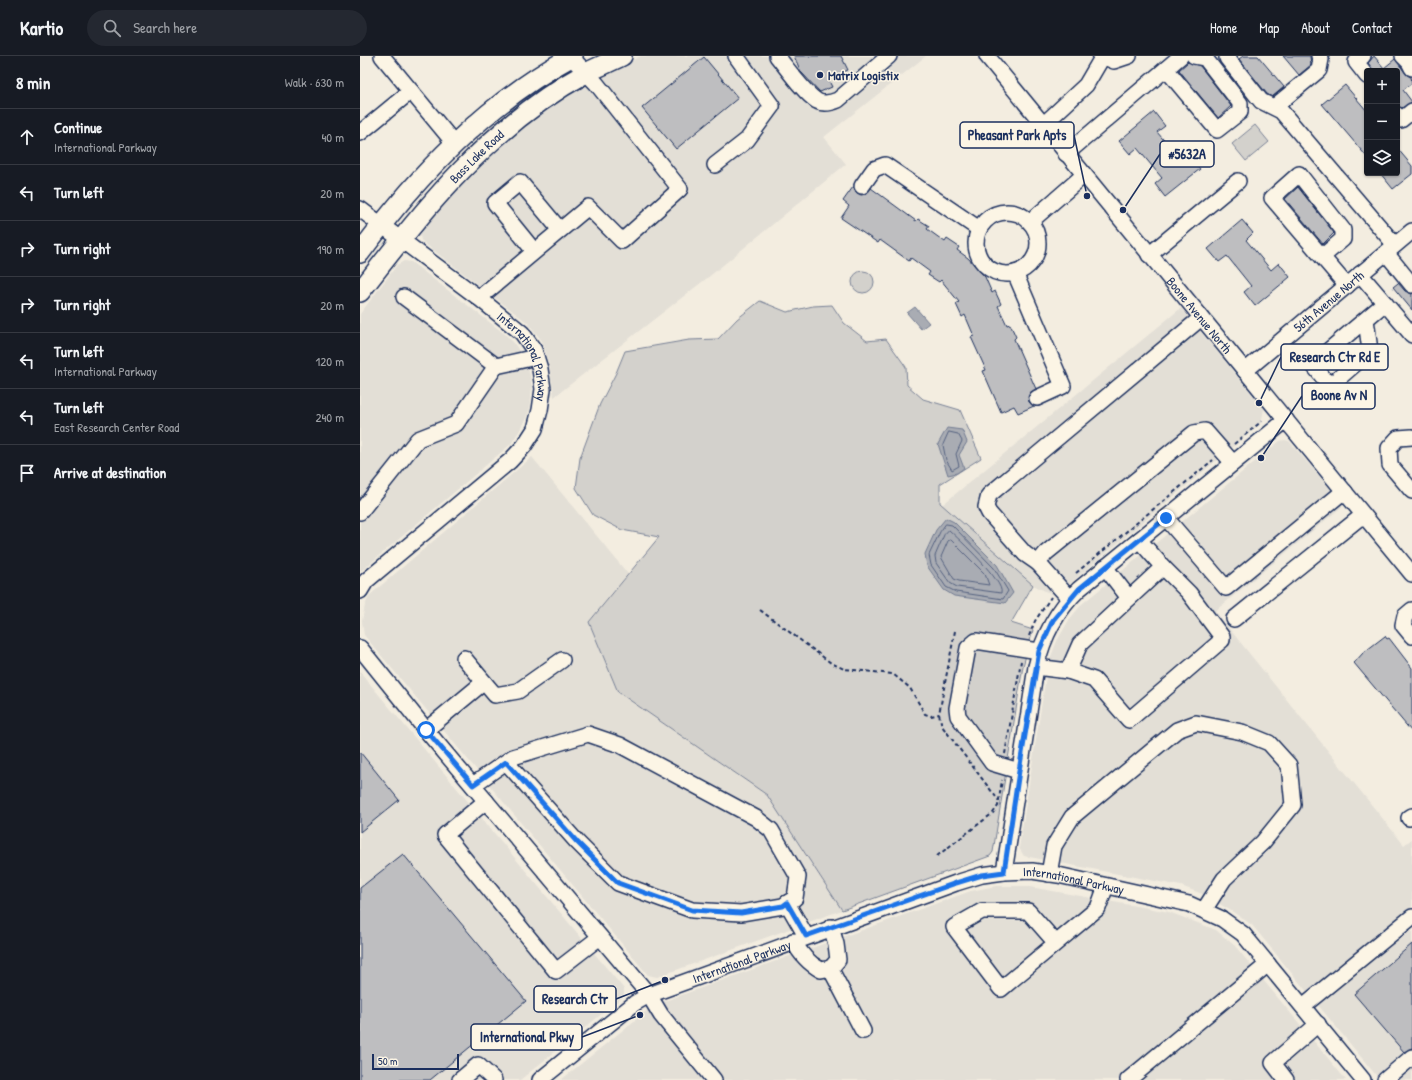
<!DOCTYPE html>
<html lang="en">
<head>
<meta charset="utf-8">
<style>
  :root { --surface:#171b24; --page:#242831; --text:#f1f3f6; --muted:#9ea1a6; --line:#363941 }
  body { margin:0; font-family:"Patrick Hand",sans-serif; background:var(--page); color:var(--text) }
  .controls { position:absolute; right:12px; top:12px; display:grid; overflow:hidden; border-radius:4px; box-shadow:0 1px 3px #0004 }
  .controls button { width:36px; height:36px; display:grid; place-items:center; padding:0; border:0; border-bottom:1px solid var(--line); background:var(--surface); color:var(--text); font:20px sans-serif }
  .scale { position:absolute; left:12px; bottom:10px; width:87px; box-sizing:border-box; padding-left:4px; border:2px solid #1b2f5e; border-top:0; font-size:11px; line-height:14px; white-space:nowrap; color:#1b2f5e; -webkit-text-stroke:3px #fcf5e5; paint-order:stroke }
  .stop { position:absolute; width:12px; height:12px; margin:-9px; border:3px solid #1a73e8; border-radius:50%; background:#fff }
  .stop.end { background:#1a73e8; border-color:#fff; box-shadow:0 1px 4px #0008 }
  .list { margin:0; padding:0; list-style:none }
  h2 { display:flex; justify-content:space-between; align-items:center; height:52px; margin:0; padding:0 16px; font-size:17px }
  h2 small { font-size:13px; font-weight:400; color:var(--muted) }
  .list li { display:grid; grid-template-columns:26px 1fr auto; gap:12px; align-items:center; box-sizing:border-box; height:56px; padding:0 16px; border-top:1px solid var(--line) }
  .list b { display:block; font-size:15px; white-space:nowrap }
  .list p { margin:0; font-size:13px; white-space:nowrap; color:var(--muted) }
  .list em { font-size:13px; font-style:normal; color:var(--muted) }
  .icon { flex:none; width:22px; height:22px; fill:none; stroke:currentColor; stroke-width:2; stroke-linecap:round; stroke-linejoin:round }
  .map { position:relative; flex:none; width:1052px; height:1024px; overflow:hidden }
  header { display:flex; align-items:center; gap:24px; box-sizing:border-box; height:56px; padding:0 20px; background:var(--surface); border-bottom:1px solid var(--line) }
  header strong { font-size:19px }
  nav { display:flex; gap:22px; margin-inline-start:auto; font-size:14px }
  .search { width:280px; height:36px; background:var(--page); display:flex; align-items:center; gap:10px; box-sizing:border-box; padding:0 14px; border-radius:22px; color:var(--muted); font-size:15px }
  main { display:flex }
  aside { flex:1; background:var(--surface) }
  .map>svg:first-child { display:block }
  .built { fill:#e3dfd6 }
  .green { fill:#d3d1cc; stroke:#778095 }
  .water { fill:#a9acb3; stroke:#707a91 }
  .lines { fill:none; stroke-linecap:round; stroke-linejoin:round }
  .shore { stroke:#546180; stroke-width:1 }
  .building { fill:#bebec0; stroke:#1b2f5e }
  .minor-casing { stroke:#1b2f5e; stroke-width:18 }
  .major-casing { stroke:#1b2f5e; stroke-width:22 }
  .path { stroke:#1b2f5e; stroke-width:2; stroke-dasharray:4 3; stroke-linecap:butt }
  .minor { stroke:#fcf5e5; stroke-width:15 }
  .major { stroke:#fcf5e5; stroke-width:19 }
  .route { stroke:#1a73e8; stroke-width:5 }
  .poi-dot { fill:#1b2f5e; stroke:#fcf5e5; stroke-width:1.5 }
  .labels { text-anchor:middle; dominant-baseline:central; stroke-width:3; stroke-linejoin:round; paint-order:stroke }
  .poi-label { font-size:13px; font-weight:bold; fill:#1b2f5e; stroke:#fcf5e5; text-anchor:start }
  .street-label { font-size:13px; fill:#1b2f5e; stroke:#fcf5e5 }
  .leader { fill:none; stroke:#1b2f5e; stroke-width:1.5 }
  .callout-dot { fill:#1b2f5e; stroke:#fcf5e5; stroke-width:1.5 }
  .callout { fill:#fcf5e5; stroke:#1b2f5e; stroke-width:1.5 }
  .callout-label { font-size:14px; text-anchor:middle; font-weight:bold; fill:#1b2f5e }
</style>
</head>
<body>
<header>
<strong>Kartio</strong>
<div class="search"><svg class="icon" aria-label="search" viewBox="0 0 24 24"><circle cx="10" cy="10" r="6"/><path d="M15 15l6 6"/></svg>Search here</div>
<nav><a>Home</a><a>Map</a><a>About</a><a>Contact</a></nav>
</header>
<main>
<aside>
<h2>8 min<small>Walk · 630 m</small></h2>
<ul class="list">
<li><svg class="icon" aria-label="ahead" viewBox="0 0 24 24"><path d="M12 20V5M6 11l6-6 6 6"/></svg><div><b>Continue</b><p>International Parkway</p></div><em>40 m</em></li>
<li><svg class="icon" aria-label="left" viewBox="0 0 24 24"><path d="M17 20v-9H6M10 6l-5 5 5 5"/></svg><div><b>Turn left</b></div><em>20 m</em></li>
<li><svg class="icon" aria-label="right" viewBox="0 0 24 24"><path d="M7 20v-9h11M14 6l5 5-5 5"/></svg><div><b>Turn right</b></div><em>190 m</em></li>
<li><svg class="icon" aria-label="right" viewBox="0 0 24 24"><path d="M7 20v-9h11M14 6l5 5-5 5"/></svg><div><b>Turn right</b></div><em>20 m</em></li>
<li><svg class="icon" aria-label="left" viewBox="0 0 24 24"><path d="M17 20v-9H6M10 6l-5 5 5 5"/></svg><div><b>Turn left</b><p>International Parkway</p></div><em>120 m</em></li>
<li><svg class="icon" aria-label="left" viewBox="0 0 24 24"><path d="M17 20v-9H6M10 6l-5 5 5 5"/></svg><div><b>Turn left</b><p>East Research Center Road</p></div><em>240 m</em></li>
<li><svg class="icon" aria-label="arrive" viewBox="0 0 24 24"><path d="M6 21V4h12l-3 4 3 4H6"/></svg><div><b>Arrive at destination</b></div></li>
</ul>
</aside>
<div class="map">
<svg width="1052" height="1024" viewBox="0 0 1052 1024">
  <rect width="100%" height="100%" fill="#f3ede0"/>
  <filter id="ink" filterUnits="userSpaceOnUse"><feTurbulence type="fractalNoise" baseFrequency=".025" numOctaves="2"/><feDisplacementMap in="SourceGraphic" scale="8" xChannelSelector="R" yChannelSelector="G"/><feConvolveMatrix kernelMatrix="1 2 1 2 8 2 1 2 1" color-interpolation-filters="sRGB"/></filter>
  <g filter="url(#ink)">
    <g class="built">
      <polygon points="281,0 566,0 464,81 486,108 351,219 194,341 189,309 182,285 168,267 65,188 61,184 60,179 81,149 137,89 196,44 241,19"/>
      <polygon points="44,205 51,206 145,278 154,287 167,308 170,320 172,331 170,353 163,369 151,388 0,516 0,258 37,209"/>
      <polygon points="821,252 904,353 901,367 695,540 673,529 582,449"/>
      <polygon points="925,384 929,385 984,449 855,555 1044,789 1052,783 1052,1024 1020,1024 892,869 873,856 845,839 821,830 664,800 659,792 688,608 697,585 709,564 722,548 920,385"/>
      <polygon points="172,401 268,518 229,566 258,636 407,739 482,854 297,921 288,919 4,579 2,565 5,549 10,539"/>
      <polygon points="0,616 264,933 264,940 160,1024 0,1024"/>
      <polygon points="636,830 665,830 809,856 856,874 875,890 986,1024 201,1024 289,953 302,946 611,835"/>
    </g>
    <g class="green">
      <polygon points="895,69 909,86 886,105 872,88"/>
      <circle cx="503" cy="226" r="11"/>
      <polygon points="400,245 427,256 453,250 472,249 484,267 507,285 526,283 546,311 547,329 563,343 600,354 621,402 580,428 580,447 673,529 651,567 673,574 663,610 633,796 630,800 482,854 407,739 258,636 229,566 299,481 262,474 233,459 216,432 220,402 240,348 256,317 265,295 329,284 358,283 377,263"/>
    </g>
    <g class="water">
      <polygon points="555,251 569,267 561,273 547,257"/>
      <polygon points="587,372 602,374 607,386 599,399 604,412 597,417 588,419 578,388"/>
      <polygon points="586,462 594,466 637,509 653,537 645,547 594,540 584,534 567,510 565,498 576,474"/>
    </g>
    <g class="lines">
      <g class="shore">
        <polygon points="589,376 598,378 602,385 596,398 599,410 592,414 586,404 583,389"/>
        <polygon points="586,468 592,469 634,512 648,535 643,543 596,536 586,531 571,509 569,499 580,476"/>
        <path d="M589 474C599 483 645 526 641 537L597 531 590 527 576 507 575 500 584 479Z"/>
        <polygon points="591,484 625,518 629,529 599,525 594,523 581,501 588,485"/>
      </g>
    </g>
    <g class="building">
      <polygon points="434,0 481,0 488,14 468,23 472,31 460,36 441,16"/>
      <polygon points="883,0 898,0 924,31 912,41 907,38 879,3"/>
      <polygon points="923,0 950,0 951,9 939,19"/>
      <polygon points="1014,0 1024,12 1035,3 1047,19 1051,21 1052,27 1043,34 1052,46 1042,52 1037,50 1037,15 1014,15 1008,7"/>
      <polygon points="344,1 378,42 316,93 282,52"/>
      <polygon points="828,6 840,10 871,50 858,62 819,14"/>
      <polygon points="985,29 1007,55 1007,101 962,48"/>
      <polygon points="794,56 805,70 797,76 822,106 829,100 840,113 805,141 795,128 802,122 777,92 770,98 759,85"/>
      <polygon points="1037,92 1052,110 1052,118 1033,133 1020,117 1037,117"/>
      <polygon points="493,131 497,137 501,139 506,138 511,132 556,165 558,163 569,170 567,173 585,186 587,183 599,191 597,194 608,202 625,221 632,237 635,235 641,248 638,250 647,269 650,268 656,281 654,283 676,333 670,337 668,341 669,346 674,350 658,357 654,350 641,356 623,315 626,314 611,281 614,280 605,259 602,261 596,248 599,246 581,224 579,226 568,219 570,216 551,202 549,205 520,184 518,187 481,162 489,150 483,145"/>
      <polygon points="938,131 974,177 963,188 925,143"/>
      <polygon points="882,164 893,177 886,184 911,214 919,207 930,221 895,250 884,236 891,230 867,200 859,206 848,193"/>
      <polygon points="1038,227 1045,235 1052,238 1052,254 1033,231"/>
      <polygon points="1025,580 1027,583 1029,582 1052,612 1052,676 994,607 1003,597"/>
      <polygon points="0,696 39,744 0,776"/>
      <polygon points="43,798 166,945 70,1024 0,1024 0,832"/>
      <polygon points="1052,888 1052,992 1044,996 994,938"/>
    </g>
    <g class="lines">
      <g class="minor-casing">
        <g id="minor">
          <polyline points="22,0 94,87"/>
          <path d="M417 0C427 12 444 37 457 45 464 49 471 47 478 44L529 0"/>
          <path id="s1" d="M627 0 1052 518"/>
          <polyline points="742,0 754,5 769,0"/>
          <polyline points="869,0 867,2 901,45 921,55 1035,189"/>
          <polyline points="1003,0 996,6 1007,20"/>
          <polyline points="1043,0 1049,6 1052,12"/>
          <polyline points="806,13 857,74 880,56 880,47 845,2 834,0"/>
          <polyline points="914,51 959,14 961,3 959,0"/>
          <polyline points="1037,59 1041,64 1052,55"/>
          <polyline points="683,69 726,29 743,0"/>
          <polyline points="0,77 51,35"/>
          <polyline points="706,98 821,0"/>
          <polyline points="355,109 387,84 412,50 376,0"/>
          <polyline points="502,130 514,113 525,109 619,173"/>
          <path id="s2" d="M0 153 119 242 162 277 174 294 180 313 183 333 180 354 175 373 164 390 150 405 6 525 0 535"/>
          <circle cx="647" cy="187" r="31"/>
          <polyline points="670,166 724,119"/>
          <polyline points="174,195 135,147 160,126 200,174"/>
          <polyline points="1026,197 1052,229"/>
          <polyline points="789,199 878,125"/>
          <polyline points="962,201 983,183 983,174 939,118 912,142 987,230"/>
          <polyline points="655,217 703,330 677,342"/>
          <polyline points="1000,218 1052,279"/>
          <polyline points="44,241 136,310 176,301"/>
          <polyline points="119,242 228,151 262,185 320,133 236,27 210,0"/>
          <polyline points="1006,263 1010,295 972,328 966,325 954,310 955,306 1025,247"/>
          <path id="s3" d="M885 315 1052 175"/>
          <polyline points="1052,381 1038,382 1029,392 1030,409 1052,435"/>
          <polyline points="0,456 58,383 96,368 136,310"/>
          <polyline points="806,462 866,532 978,440 985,436"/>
          <polyline points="678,507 665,498 629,457 626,451 629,439 841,262"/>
          <polyline points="745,511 769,542"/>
          <polyline points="709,542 678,507 686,497 834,377 845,375 873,407"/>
          <polyline points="1052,554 1045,560 1043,569 1052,580"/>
          <polyline points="874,563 1003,459"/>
          <polyline points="0,592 66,674 289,939 301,959 354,1024"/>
          <polyline points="104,602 124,626"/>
          <polyline points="676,611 708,615 720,588 803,511 779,484"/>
          <polyline points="708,615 734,624 769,664 862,584 862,581 829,537 803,511"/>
          <polyline points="66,674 124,626 135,639 158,635 202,604"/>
          <polyline points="659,715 632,707 598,660 597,652 608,592 616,585 679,595"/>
          <polyline points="113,729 153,701 228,678 260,689 396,762 411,774 438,821 435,842 423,850 381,857 332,854 258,827 217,786 146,706"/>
          <polyline points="126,745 85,779 196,915 240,881"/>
          <polyline points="1049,762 1052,760"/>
          <path d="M644 816 676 611C683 580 696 555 719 533L926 364"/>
          <polyline points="689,818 694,790 712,761 817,674 836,667 882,676 909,687 929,709 933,749 903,786 864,823 844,854"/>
          <polyline points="427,847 446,880"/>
          <path d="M433 885C441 898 448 907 461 914L471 912 478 904 476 888 471 871"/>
          <polyline points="696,887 668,855 622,855 594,871 641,933 738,852 746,830"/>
          <polyline points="470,912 503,975"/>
          <polyline points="943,950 1052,861"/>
          <polyline points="100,1024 118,1009 134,1024"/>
          <path id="s4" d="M180 1024 275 947 289 939 596 827 622 819 644 816 672 815 698 819 829 848 862 863 883 878 1003 1024"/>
          <polyline points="768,1024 908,908"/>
          <polyline points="926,1024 913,1007 958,968"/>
          <polyline points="1025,1024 1052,1001"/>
        </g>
      </g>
      <g class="major-casing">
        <g id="major">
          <path d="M0 197C58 119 126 47 213 0"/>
          <path id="s5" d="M0 236C64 152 132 68 226 17 238 11 250 6 262 0"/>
        </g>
      </g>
      <g class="path">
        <polyline points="874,388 902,365"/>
        <polyline points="716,517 853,404"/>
        <polyline points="400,554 471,607 484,613 533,618 550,632 565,658 571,660 579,658"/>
        <polyline points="595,575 579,658 582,670 639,745"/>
        <polyline points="669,580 675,565 691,541"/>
        <polyline points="645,698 661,605"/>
        <polyline points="577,800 633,757 638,750 642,724"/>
      </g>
      <use href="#minor" class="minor"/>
      <use href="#major" class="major"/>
    </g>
  </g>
  <g class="lines" filter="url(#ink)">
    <polyline class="route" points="66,674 113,729 146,706 217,786 258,827 332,854 381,857 423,850 427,847 446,880 596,827 622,819 644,816 659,715 679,595 693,564 719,533 806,462"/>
  </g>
  <circle class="poi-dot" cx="460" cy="19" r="4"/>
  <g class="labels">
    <g class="poi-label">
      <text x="468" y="19">Matrix Logistix</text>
    </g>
    <g class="street-label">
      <text stroke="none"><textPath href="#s5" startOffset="179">Bass Lake Road</textPath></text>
      <text stroke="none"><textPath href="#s3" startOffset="109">56th Avenue North</textPath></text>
      <text stroke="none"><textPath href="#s1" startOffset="335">Boone Avenue North</textPath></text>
      <text stroke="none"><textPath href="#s2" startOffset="226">International Parkway</textPath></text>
      <text stroke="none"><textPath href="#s4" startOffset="585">International Parkway</textPath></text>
      <text stroke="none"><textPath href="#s4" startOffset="237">International Parkway</textPath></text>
    </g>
  </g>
  <path class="leader" d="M727 140L714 79M763 154L800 98M899 347L921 301M901 402L942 340M305 924L256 943M280 959L222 981"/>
  <g class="callout-dot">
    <circle cx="727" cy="140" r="4"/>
    <circle cx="763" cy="154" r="4"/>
    <circle cx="899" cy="347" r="4"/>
    <circle cx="901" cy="402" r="4"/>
    <circle cx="305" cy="924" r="4"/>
    <circle cx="280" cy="959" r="4"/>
  </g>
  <g class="callout">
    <rect x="600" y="66" width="114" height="26" rx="4"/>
    <rect x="800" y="85" width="54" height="26" rx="4"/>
    <rect x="921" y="288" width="107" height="26" rx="4"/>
    <rect x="942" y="327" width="73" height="26" rx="4"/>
    <rect x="174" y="930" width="82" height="26" rx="4"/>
    <rect x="111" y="968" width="111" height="26" rx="4"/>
  </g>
  <g class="callout-label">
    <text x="657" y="84">Pheasant Park Apts</text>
    <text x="827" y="103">#5632A</text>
    <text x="975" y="306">Research Ctr Rd E</text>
    <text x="979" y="344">Boone Av N</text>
    <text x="215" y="948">Research Ctr</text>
    <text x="167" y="986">International Pkwy</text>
  </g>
</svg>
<div class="controls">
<button>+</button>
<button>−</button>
<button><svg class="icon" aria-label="layers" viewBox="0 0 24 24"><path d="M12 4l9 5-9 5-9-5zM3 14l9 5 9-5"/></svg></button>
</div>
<div class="scale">50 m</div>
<div class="stop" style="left:66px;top:674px"></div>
<div class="stop end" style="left:806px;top:462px"></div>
</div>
</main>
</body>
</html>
